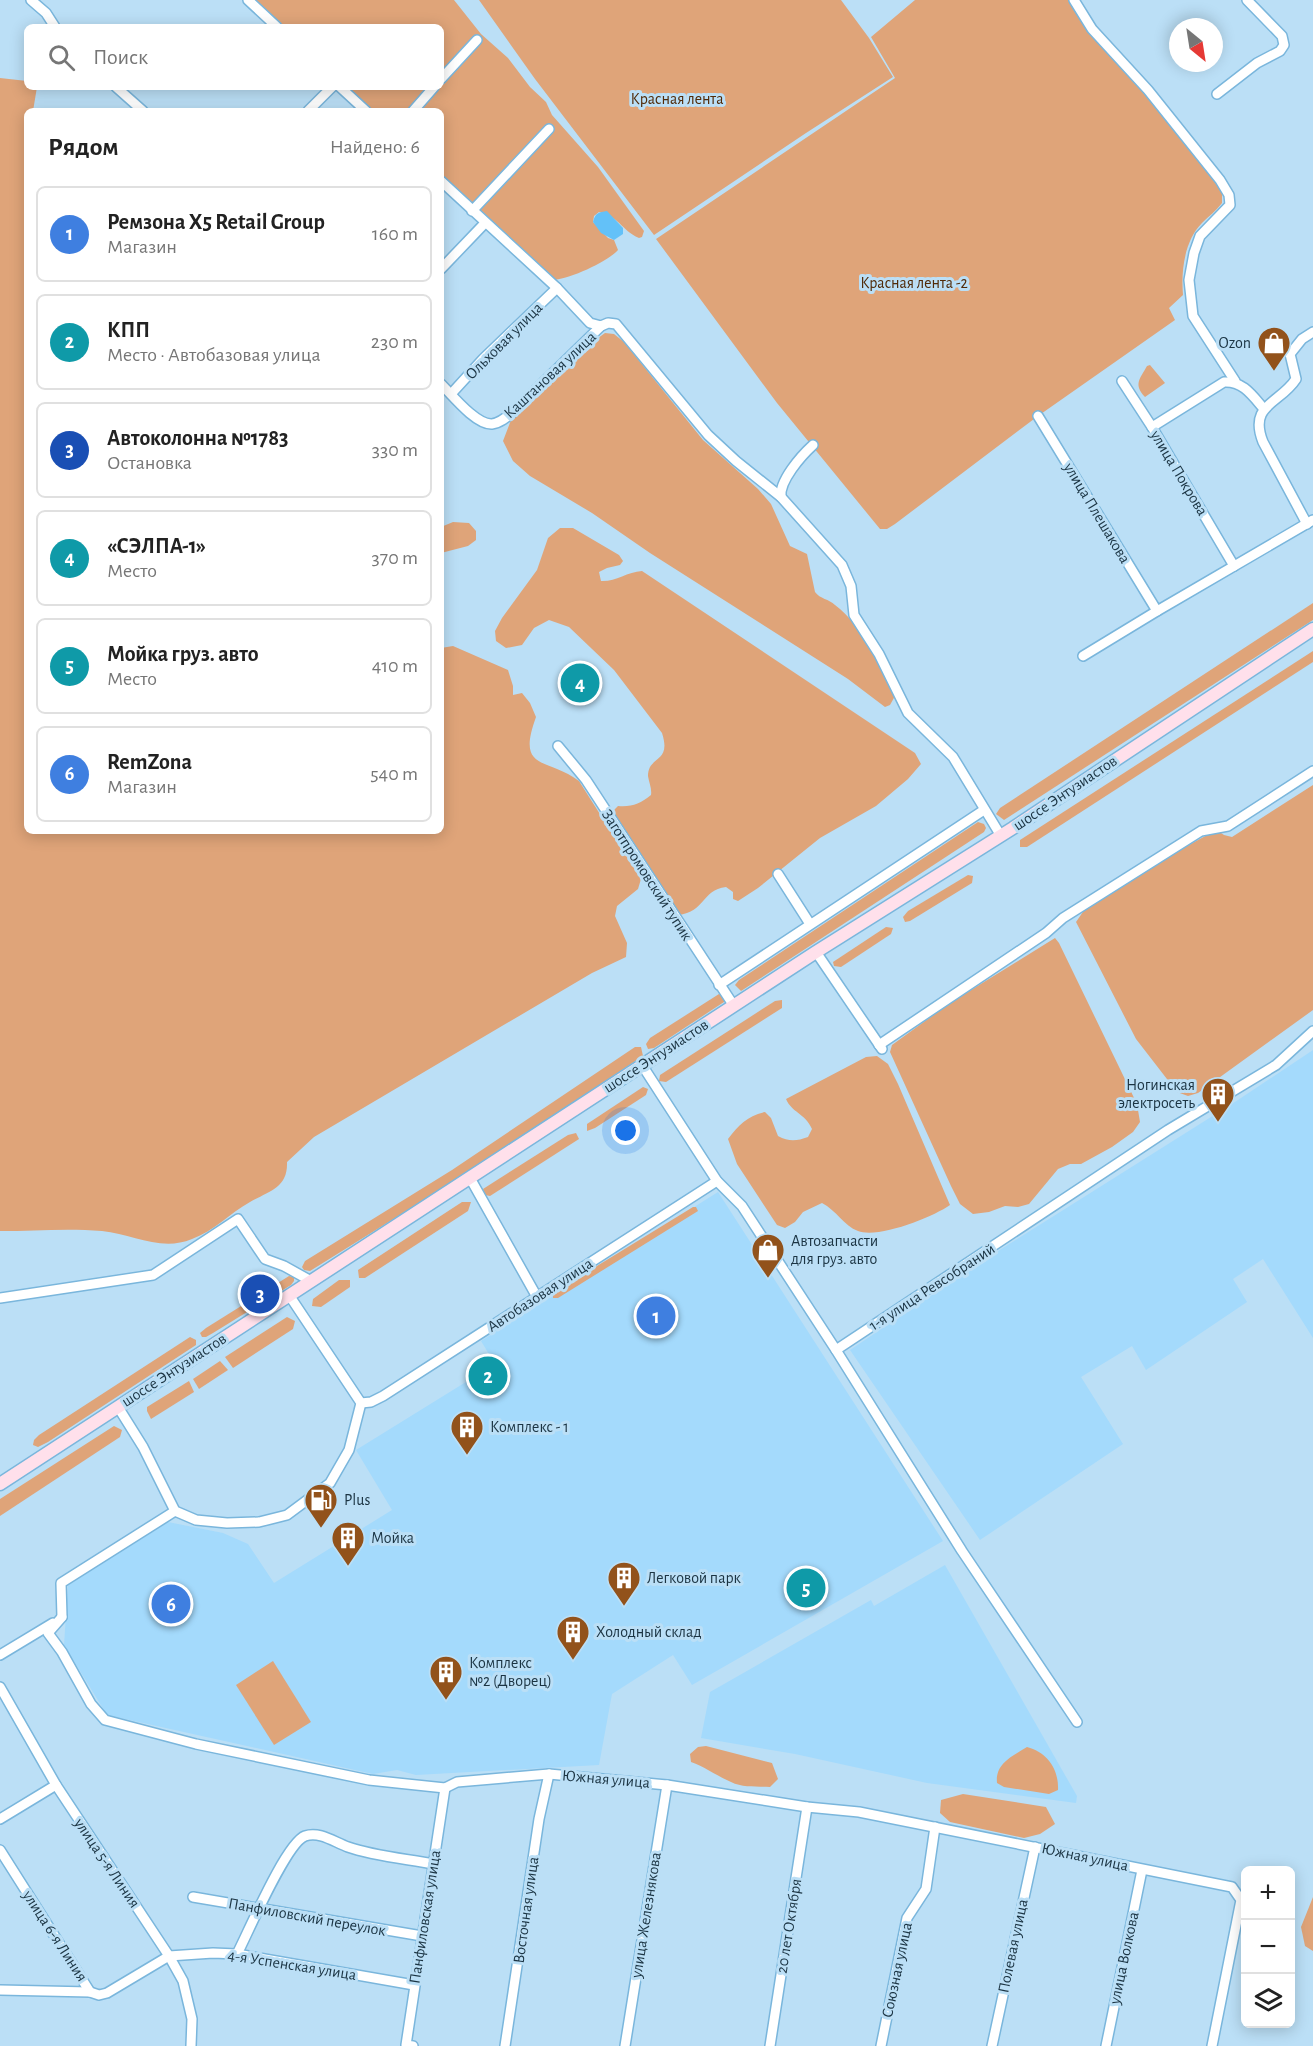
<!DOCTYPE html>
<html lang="ru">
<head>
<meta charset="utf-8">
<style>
  :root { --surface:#fff; --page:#f6f6f6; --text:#222; --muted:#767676; --line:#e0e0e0; --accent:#2563eb }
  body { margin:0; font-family:"Alegreya Sans",sans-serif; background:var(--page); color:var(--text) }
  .controls { position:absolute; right:18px; bottom:18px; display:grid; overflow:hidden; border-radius:9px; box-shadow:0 3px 15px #0003 }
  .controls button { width:54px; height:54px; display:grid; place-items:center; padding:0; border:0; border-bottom:2px solid var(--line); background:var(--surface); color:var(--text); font:30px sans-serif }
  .compass { position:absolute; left:1169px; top:18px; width:54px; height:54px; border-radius:50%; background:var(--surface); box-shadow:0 3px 15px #0003; rotate:150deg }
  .you { position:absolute; left:626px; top:1131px; width:21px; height:21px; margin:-15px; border:4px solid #fff; border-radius:50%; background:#1a73e8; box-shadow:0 0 0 9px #1a73e833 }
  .badge { display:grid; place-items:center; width:39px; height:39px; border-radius:50%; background:var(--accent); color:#fff; font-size:20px; font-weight:700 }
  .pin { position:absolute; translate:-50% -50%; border:3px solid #fff; box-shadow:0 2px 6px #0006 }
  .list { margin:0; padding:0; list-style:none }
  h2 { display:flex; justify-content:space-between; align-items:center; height:78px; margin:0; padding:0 24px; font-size:26px }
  h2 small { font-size:20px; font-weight:400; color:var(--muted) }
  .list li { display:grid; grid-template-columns:39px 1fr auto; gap:18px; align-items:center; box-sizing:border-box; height:96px; margin:0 12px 12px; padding:0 12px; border:2px solid var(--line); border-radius:9px }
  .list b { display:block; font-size:22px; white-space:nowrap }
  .list p { margin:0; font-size:20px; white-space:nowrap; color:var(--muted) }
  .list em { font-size:20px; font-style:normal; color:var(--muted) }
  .icon { flex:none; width:33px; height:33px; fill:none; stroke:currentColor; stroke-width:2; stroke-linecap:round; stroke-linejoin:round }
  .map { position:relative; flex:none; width:1313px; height:2046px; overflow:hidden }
  .search { position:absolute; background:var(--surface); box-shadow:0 3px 15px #0003; left:24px; top:24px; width:420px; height:66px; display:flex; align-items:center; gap:15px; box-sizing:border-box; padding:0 21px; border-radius:9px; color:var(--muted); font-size:22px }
  .panel { position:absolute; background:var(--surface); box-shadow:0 3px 15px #0003; left:24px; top:108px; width:420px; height:726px; border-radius:9px }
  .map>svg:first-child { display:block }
  .built { fill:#a4dafc }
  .green { fill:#dfa479 }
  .water { fill:#63c1f8 }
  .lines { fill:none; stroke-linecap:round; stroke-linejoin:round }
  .minor-casing { stroke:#7ab6dc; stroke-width:12 }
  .secondary-casing { stroke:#7ab6dc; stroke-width:15 }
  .minor { stroke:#fff; stroke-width:9 }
  .secondary { stroke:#ffe0eb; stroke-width:12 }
  .labels { text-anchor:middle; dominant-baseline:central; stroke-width:6; stroke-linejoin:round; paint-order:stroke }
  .park-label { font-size:16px; fill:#502a08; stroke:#bbdff6 }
  .street-label { font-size:16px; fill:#1b3443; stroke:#bbdff6 }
  .poi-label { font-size:16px; fill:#1b3443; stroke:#bbdff6; text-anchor:start }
</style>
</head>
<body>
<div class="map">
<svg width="1313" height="2046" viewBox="0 0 1313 2046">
  <rect width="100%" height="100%" fill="#bbdff6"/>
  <g class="built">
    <polygon points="1313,1050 1313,1338 1263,1259 1233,1279 1247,1302 1146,1370 1132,1346 1081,1377 1123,1444 980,1540 850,1350 987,1258 1238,1100"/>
    <polygon points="718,1192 943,1541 692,1685 673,1655 612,1694 599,1765 416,1775 397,1770 373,1774 107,1715 64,1645 68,1585 168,1522 223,1533 248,1544 274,1583 392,1510 356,1450 495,1364 481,1341"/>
    <polygon points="945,1565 1077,1796 1076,1803 927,1783 795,1754 701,1738 710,1692 871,1600 874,1606"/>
  </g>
  <g class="green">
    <path d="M255 0H454L481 34 508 58 530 87 546 102 552 115 598 167 644 231 642 237 639 238C621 230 619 216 599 212L594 216 593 222 608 238 614 240 618 250C607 262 568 280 552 280L441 178V111H371L345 87H441V27H282Z"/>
    <polygon points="479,0 841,0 869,38 893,77 806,133 654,235 535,79"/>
    <path d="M915 0H1070L1213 179 1222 193V203C1216 211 1209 216 1202 223 1184 241 1181 272 1183 295L1169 308 1175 320 1038 416 895 524 887 529H880L777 403 656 239 895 78 871 37Z"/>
    <path d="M0 78 27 81V87H37L33 111H27V831H441V676L444 673 441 648 453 646 508 670 513 686V695L522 693 530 703 536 717C516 772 547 757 579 781L641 879 638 889 617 906 615 916 627 943 626 957 592 973 314 1137 287 1162C288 1188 269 1191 250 1202 230 1213 214 1231 192 1239 161 1252 133 1234 102 1231 68 1228 34 1231 0 1231Z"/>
    <path d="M605 333 614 334 624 342 703 440 758 489 771 504 790 546 807 554 815 592C820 599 829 599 835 605 864 627 880 665 895 696L890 705 885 707 848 679 650 553 592 513 530 476 513 461 503 441 511 420 590 344Z"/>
    <path d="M1150 365 1165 383 1145 397C1133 384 1140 379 1147 366Z"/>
    <polygon points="453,522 469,523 476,531 476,540 468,546 441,553 441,527"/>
    <path d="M560 528H573L619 555 623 561 620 565 607 568 599 572 601 581C615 582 627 572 642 571L915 753 921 764 908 779 876 806 820 838 758 888 738 901 733 899V892L726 887C701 890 706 912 678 915L612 812 618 806C632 807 640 804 651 795 652 788 649 783 648 776 648 755 672 764 662 733L614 670 569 627 549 620 534 628 522 645 506 648 496 641 495 631 502 618 537 570 548 538Z"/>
    <polygon points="1313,603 1313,620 1004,820 996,814 1000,808"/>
    <polygon points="1313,651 1313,662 1027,847 1020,847 1020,840"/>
    <polygon points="1313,785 1313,1010 1198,1093 1188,1096 1177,1092 1136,1039 1076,922 1085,909 1147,868 1209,834 1218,831 1224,835 1232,837"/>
    <polygon points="978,822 984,824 986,828 984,832 741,991 735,985 739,980"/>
    <polygon points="968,875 973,876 972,883 910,921 905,922 903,917 908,911"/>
    <polygon points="886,927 893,928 891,934 841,967 834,966 833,962"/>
    <polygon points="1055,938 1059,943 1137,1104 1140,1122 1133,1132 1112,1147 1081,1164 1070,1164 1058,1169 1029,1204 1018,1207 1005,1206 989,1212 973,1214 960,1204 951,1186 890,1052 892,1045 950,1003"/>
    <polygon points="719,994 725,998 724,1002 654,1048 648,1049 646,1044 650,1038"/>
    <polygon points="782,1000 782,1008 666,1082 659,1081 660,1075 775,1001"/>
    <polygon points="635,1047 641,1047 643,1056 464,1175 310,1271 304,1270 302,1267 305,1261 452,1170"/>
    <path d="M877 1056 888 1064 898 1084 950 1205C933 1217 878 1239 858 1231 844 1226 836 1210 822 1203L803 1212 795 1222 785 1228 777 1225 737 1164 728 1139C739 1125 747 1116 765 1112L771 1118 778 1136C789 1142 797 1141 808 1137L812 1129C805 1113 792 1113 786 1099L866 1057Z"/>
    <polygon points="643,1087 648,1089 646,1095 595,1128 587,1131 587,1124"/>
    <polygon points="576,1133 579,1139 490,1196 485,1195 483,1189 568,1135"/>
    <polygon points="462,1202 471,1202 468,1211 365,1278 359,1278 358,1270"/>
    <polygon points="693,1207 696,1207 698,1211 558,1298 553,1298 553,1293"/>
    <polygon points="289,1276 294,1277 294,1281 291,1285 213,1333 206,1337 202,1337 200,1333 206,1328"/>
    <polygon points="339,1280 350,1280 350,1287 321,1307 312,1306 313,1299"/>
    <polygon points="287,1317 295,1321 293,1329 233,1368 225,1357"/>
    <polygon points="190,1337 196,1340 196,1345 48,1442 38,1447 33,1445 34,1440 39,1435"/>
    <polygon points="220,1361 228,1370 199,1389 193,1379"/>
    <polygon points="189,1381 194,1392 151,1419 147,1411 147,1407"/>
    <polygon points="114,1426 122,1430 120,1437 0,1516 0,1499"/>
    <polygon points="273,1661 311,1722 274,1745 236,1685"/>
    <path d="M706 1746 772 1763 778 1779 770 1787C757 1786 743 1788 731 1782 717 1776 705 1767 691 1762L690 1754 698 1747Z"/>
    <path d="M1027 1747C1047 1752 1059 1769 1058 1790L1049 1794 1004 1787 997 1783C995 1763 1013 1756 1027 1747Z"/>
    <polygon points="963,1794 1046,1807 1055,1824 1040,1834 1024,1838 950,1822 940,1813 941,1800"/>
    <polygon points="1313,1897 1313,1951 1305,1946 1301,1927"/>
  </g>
  <path class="water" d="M607 211 623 228V234L614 240 601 233 593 222C595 213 599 212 607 211Z"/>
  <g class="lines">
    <g class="minor-casing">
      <g id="minor">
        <polyline points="31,0 46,13 55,27"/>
        <polyline points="248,0 277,27"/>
        <polyline points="1074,0 1092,29 1148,90 1220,180 1229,195 1230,205 1200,236 1194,253 1189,280 1193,316 1235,381"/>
        <polyline points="441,79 477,40"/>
        <polyline points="116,87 143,111"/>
        <polyline points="340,87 366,111"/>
        <polyline points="1217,94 1257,63 1280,51 1284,45 1282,36 1247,0"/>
        <polyline points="308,111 332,87"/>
        <polyline points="413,111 434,87"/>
        <polyline points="441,181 557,288 590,323 601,326 608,323 616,324 708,435 736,461 781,497 842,565 851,586 854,615 879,654 908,713 953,757 1001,836"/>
        <polyline points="472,211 549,129"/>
        <polyline points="441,269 485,223"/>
        <polyline points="1122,381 1152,427 1234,566"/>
        <path d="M441 384C452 395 476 425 492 424 500 423 507 417 513 412L601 326"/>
        <polyline points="451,394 483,359 557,288"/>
        <polyline points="1038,416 1157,611"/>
        <path d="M1152 427 1224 382C1243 381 1252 395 1264 409"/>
        <path d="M781 497C779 481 801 456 813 445"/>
        <path d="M1307 524 1263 442C1248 404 1280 404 1296 379L1290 354 1302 339 1313 332"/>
        <polyline points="1083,656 1157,611 1313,520"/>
        <polyline points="558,746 586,780 734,1006"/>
        <polyline points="778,874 810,924"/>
        <polyline points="816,952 882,1049"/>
        <polyline points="719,985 984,810"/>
        <polyline points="879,1045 1046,933 1063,918 1201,831 1228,826 1313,771"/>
        <polyline points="642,1065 717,1181 742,1206 836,1350 962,1551 1077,1722"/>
        <polyline points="470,1178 537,1297"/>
        <polyline points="0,1298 153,1275 238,1219 265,1259 284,1266 311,1281"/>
        <polyline points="836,1350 1168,1130 1276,1065 1313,1031"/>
        <polyline points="361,1403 371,1402 383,1396 717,1181"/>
        <polyline points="118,1407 143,1447 175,1511 196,1520 227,1523 259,1522 287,1515 330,1483 349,1450 361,1403 289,1295"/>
        <polyline points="62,1617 48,1633 62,1652 91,1704 105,1720 196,1744 369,1780 445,1788 457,1782 549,1774 667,1785 807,1807 859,1812 1232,1887 1241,1900 1212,2046"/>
        <polyline points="62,1617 61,1583 175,1511"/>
        <polyline points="0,1655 53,1623"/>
        <polyline points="0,1687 56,1785 169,1956 183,1981 192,2019 191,2046"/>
        <polyline points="0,1819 56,1785"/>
        <polyline points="0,1850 90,1992"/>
        <polyline points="193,1897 422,1936"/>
        <path d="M237 1954C248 1933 286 1843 305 1836 320 1831 334 1842 348 1847 373 1856 408 1859 434 1864"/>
        <polyline points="0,1990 90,1992 99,1995 107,1993 169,1956 213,1953 237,1954 414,1985"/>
        <polyline points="413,2046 406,2045 445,1788"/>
        <polyline points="505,2046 539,1819 549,1774"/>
        <polyline points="625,2046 667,1785"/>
        <polyline points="770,2046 807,1807"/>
        <polyline points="881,2046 907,1918 926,1889 935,1827"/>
        <polyline points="992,2046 1035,1847"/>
        <polyline points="1106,2046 1142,1870"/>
      </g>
    </g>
    <g class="secondary-casing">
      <polyline id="secondary" points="0,1484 816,952 1013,828 1313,629"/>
    </g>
    <use href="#minor" class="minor"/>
    <use href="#secondary" class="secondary"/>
  </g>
  <defs>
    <g id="shop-pin" transform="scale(1.725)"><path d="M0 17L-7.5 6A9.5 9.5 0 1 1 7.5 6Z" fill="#92521b" stroke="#bbdff6"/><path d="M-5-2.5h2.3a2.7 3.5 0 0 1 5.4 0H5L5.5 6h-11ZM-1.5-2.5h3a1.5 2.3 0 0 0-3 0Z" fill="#fff"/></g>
    <g id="building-pin" transform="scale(1.725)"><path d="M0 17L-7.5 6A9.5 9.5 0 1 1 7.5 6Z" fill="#92521b" stroke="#bbdff6"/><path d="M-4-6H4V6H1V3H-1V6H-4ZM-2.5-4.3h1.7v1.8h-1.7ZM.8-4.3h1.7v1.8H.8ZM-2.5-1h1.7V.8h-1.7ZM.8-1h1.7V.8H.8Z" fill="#fff"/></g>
    <g id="fuel-pin" transform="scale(1.725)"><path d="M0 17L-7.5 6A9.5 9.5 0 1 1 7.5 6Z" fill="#92521b" stroke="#bbdff6"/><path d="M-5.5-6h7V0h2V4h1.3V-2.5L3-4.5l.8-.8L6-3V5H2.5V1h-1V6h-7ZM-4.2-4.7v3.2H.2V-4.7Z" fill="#fff"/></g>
  </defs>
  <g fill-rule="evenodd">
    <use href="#shop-pin" x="1274" y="343"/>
    <use href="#building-pin" x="1218" y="1094"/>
    <use href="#shop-pin" x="768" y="1250"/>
    <use href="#building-pin" x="467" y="1427"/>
    <use href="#fuel-pin" x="321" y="1500"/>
    <use href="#building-pin" x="348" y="1538"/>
    <use href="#building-pin" x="624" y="1578"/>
    <use href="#building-pin" x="573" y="1632"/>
    <use href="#building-pin" x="446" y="1672"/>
  </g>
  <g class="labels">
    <g class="park-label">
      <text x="677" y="99">Красная лента</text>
      <text x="914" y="283">Красная лента -2</text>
    </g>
    <g class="street-label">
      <text transform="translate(504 341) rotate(-45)">Ольховая улица</text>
      <text transform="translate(550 375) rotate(-43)">Каштановая улица</text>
      <text transform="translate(1179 473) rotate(59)">улица Покрова</text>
      <text transform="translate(1097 513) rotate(59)">улица Плешакова</text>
      <text transform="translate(1065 793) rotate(-34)">шоссе Энтузиастов</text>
      <text transform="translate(647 875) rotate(57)">Заготпромовский тупик</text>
      <text transform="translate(656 1056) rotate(-33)">шоссе Энтузиастов</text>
      <text transform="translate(932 1287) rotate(-33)">1-я улица Ревсобраний</text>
      <text transform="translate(540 1295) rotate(-33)">Автобазовая улица</text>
      <text transform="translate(174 1370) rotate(-33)">шоссе Энтузиастов</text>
      <text transform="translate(606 1779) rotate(5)">Южная улица</text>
      <text transform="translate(1085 1857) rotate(12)">Южная улица</text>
      <text transform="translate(107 1863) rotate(56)">улица 5-я Линия</text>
      <text transform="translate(526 1910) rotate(-82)">Восточная улица</text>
      <text transform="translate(646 1915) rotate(-81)">улица Железнякова</text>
      <text transform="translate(307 1917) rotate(10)">Панфиловский переулок</text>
      <text transform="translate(425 1917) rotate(-81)">Панфиловская улица</text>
      <text transform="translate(789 1926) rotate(-81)">20 лет Октября</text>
      <text transform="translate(55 1936) rotate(57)">улица 6-я Линия</text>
      <text transform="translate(1013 1946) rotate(-78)">Полевая улица</text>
      <text transform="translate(1124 1958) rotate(-78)">улица Волкова</text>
      <text transform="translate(292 1965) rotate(9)">4-я Успенская улица</text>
      <text transform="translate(897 1970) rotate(-78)">Союзная улица</text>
    </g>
    <g class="poi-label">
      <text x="1251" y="343" text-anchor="end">Ozon</text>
      <text x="1195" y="1085" text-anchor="end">Ногинская<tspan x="1195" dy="18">электросеть</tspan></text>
      <text x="791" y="1241">Автозапчасти<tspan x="791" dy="18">для груз. авто</tspan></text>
      <text x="490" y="1427">Комплекс - 1</text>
      <text x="344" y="1500">Plus</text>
      <text x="371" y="1538">Мойка</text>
      <text x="647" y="1578">Легковой парк</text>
      <text x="596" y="1632">Холодный склад</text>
      <text x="469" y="1663">Комплекс<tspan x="469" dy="18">№2 (Дворец)</tspan></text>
    </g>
  </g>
</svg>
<div class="controls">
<button>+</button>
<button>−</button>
<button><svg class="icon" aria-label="layers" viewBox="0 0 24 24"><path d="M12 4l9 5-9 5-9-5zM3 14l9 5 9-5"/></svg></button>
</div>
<svg class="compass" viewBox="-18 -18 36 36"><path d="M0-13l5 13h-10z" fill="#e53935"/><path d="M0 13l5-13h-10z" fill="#767676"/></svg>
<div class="you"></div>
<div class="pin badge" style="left:656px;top:1316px;background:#3f7fe0">1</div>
<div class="pin badge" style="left:488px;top:1376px;background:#0f9aa8">2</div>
<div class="pin badge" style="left:260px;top:1294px;background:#1a4fb4">3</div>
<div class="pin badge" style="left:580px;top:683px;background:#0f9aa8">4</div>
<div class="pin badge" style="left:806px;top:1588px;background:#0f9aa8">5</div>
<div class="pin badge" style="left:171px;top:1604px;background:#3f7fe0">6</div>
<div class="search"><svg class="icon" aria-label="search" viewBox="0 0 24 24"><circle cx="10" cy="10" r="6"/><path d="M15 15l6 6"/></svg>Поиск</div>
<section class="panel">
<h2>Рядом<small>Найдено: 6</small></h2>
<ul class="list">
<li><span class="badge" style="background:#3f7fe0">1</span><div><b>Ремзона X5 Retail Group</b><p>Магазин</p></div><em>160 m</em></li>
<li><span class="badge" style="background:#0f9aa8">2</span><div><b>КПП</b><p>Место · Автобазовая улица</p></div><em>230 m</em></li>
<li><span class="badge" style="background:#1a4fb4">3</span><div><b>Автоколонна №1783</b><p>Остановка</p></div><em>330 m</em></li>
<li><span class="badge" style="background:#0f9aa8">4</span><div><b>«СЭЛПА-1»</b><p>Место</p></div><em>370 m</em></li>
<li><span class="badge" style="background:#0f9aa8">5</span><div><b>Мойка груз. авто</b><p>Место</p></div><em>410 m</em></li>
<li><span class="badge" style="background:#3f7fe0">6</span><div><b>RemZona</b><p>Магазин</p></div><em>540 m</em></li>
</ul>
</section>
</div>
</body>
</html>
